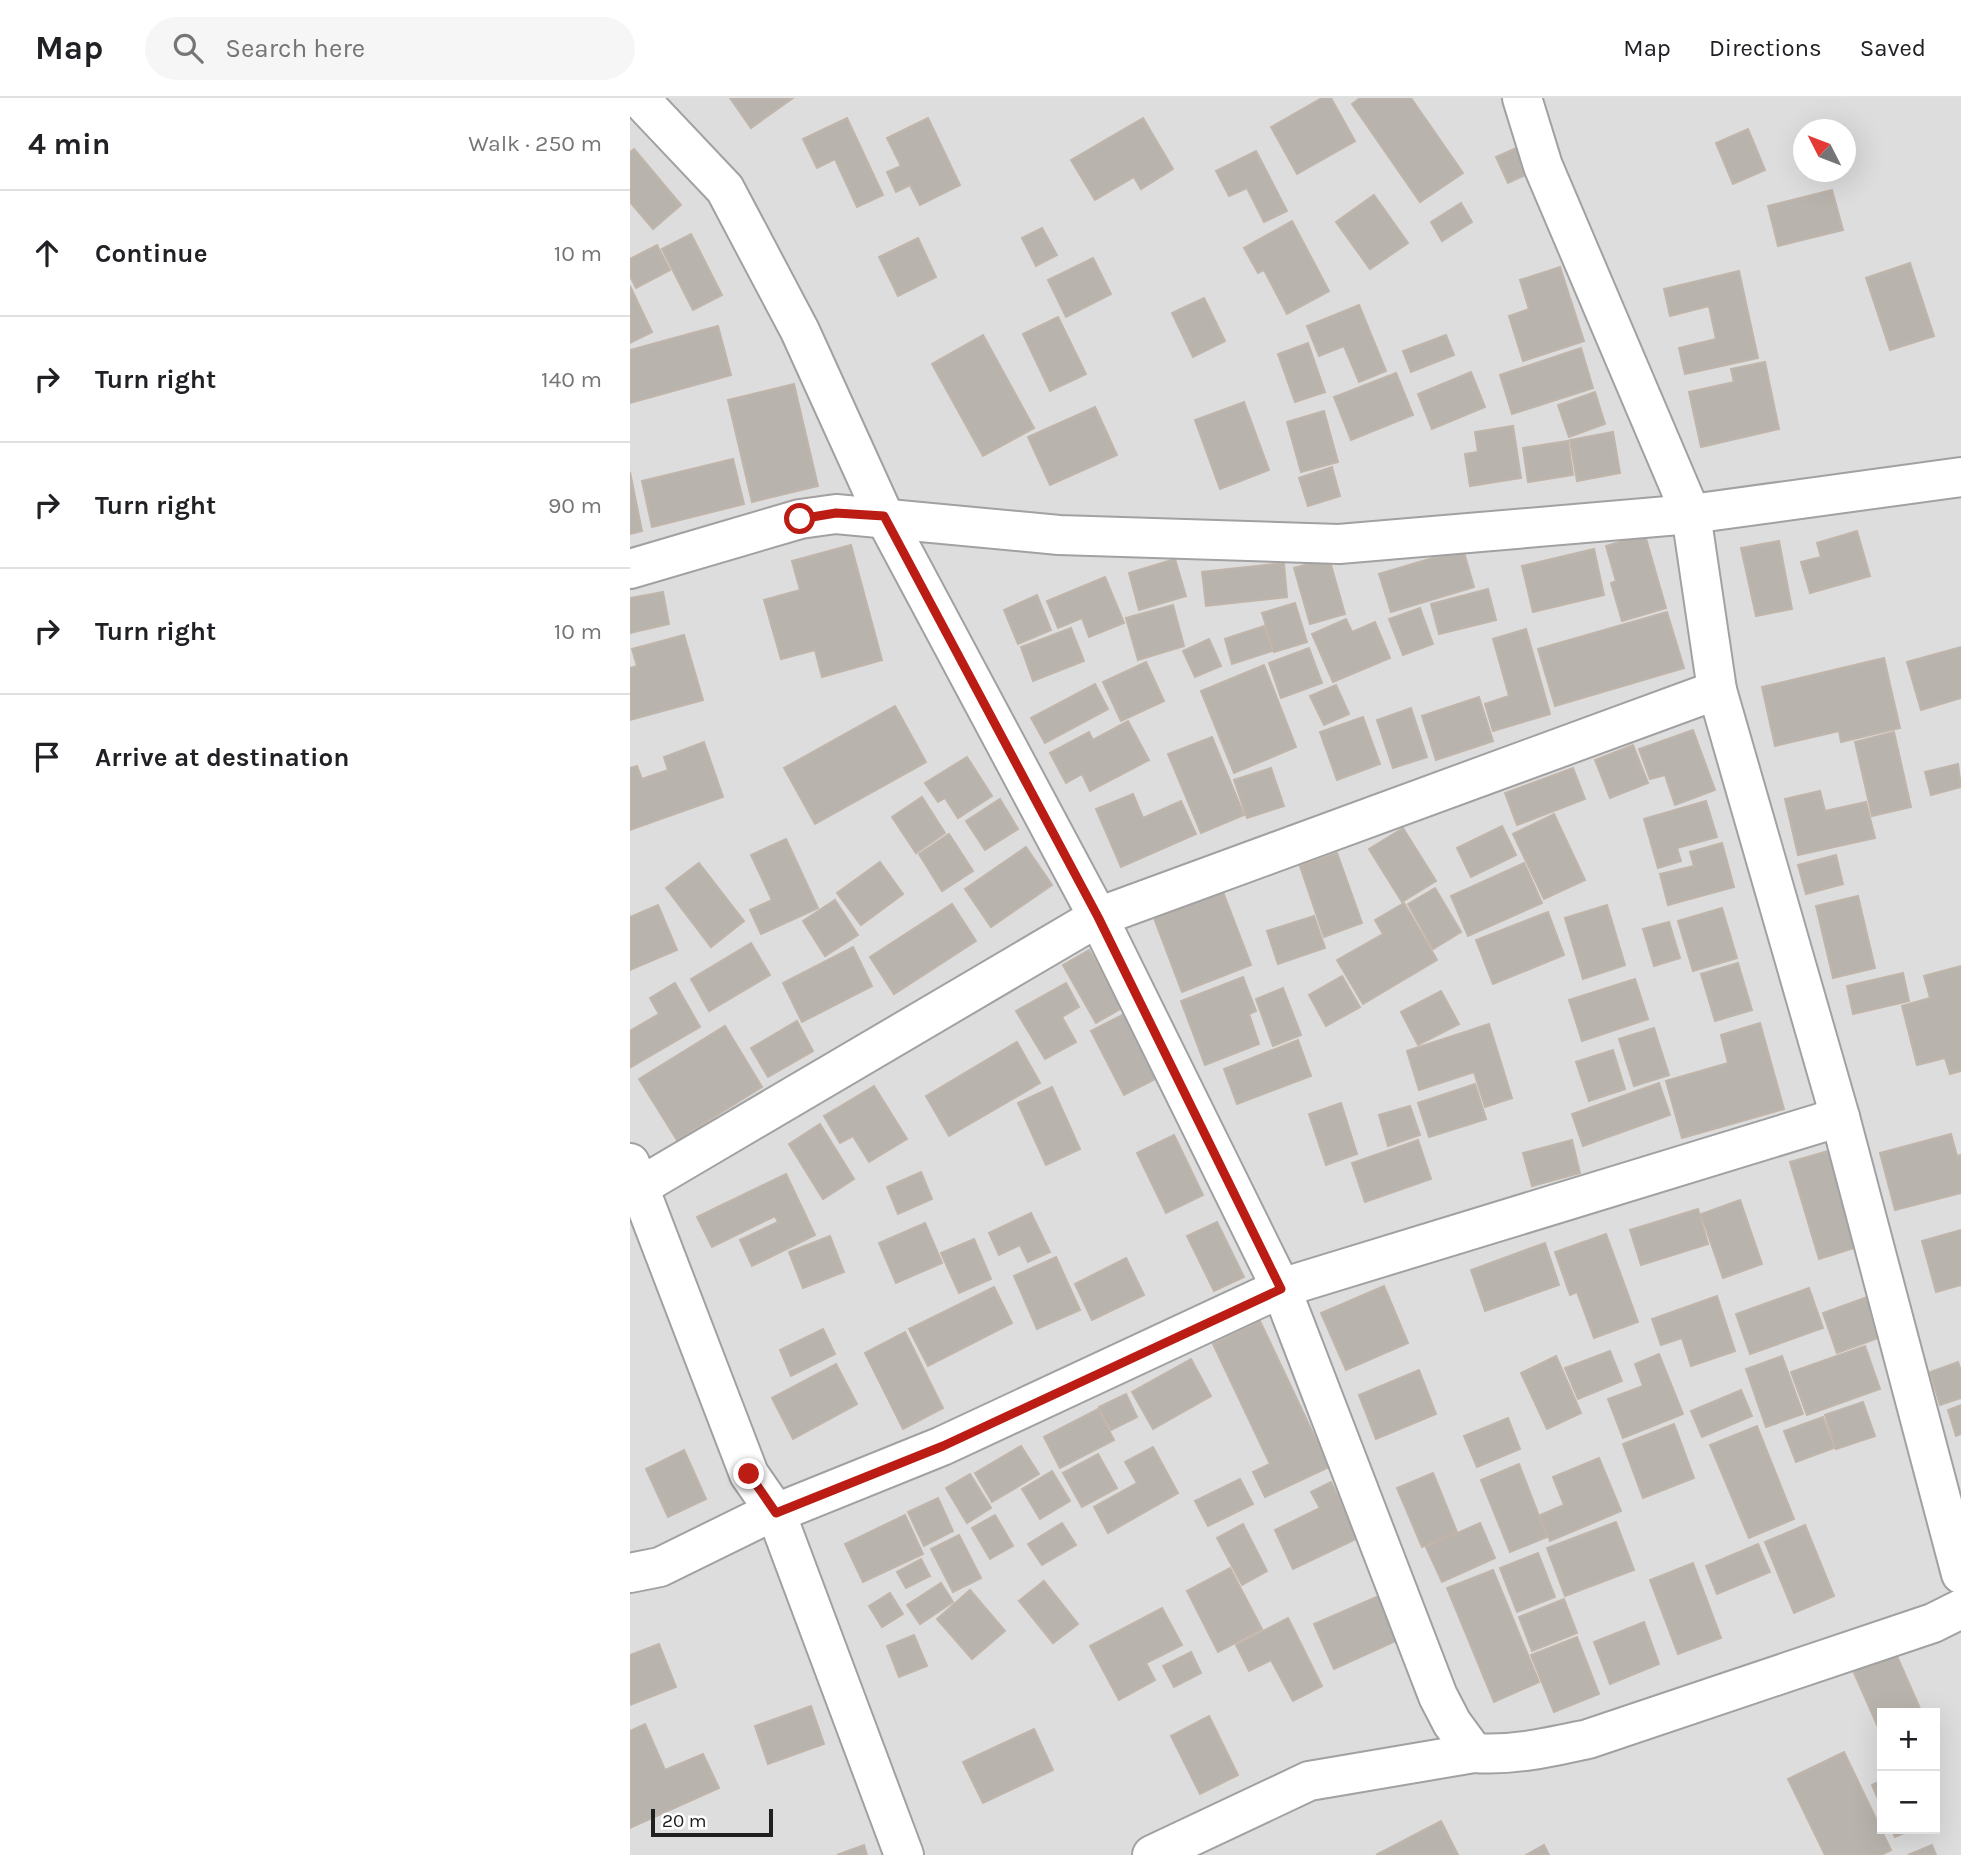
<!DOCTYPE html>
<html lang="en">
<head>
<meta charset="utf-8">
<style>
  :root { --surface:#fff; --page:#f6f6f6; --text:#202124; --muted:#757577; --line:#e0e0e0 }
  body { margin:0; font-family:Karla,sans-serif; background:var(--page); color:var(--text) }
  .controls { position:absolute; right:21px; bottom:21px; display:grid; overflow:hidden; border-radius:0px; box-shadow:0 7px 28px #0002 }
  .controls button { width:63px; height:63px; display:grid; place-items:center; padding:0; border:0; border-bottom:2px solid var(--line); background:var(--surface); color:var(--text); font:35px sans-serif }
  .compass { position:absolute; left:1163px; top:21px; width:63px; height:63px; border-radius:50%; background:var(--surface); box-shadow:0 7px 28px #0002; rotate:312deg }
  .scale { position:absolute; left:21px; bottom:18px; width:122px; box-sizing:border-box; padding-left:7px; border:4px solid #202020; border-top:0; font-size:19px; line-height:24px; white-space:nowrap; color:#202020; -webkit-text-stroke:5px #fff; paint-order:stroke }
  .stop { position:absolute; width:21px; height:21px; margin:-16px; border:5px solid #bb1d15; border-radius:50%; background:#fff }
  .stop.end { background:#bb1d15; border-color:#fff; box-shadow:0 2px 7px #0008 }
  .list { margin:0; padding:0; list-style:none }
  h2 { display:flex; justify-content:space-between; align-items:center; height:91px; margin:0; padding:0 28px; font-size:30px }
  h2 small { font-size:23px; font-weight:400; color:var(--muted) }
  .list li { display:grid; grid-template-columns:46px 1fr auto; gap:21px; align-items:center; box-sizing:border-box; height:126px; padding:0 28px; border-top:2px solid var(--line) }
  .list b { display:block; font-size:26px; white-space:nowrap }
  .list em { font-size:23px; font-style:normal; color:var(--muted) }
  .icon { flex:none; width:38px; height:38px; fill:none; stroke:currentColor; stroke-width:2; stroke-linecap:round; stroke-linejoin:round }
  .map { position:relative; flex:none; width:1331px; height:1757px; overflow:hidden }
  header { display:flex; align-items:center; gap:42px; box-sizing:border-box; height:98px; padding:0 35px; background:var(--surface); border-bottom:2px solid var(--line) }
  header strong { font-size:33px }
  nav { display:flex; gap:38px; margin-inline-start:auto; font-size:24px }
  .search { width:490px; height:63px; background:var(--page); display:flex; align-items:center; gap:18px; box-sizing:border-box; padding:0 24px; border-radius:38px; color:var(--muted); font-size:26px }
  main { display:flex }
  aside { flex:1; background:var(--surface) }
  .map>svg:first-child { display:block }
  .residential { fill:#dedddd; fill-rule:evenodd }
  .building { fill:#b9b3ad; stroke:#c0b5ab; stroke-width:2 }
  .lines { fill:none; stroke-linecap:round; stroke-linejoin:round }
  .street-casing { stroke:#a1a1a1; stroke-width:42 }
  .street { stroke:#fff; stroke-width:38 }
  .route { stroke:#bb1d15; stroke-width:9 }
</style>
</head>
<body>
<header>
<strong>Map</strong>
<div class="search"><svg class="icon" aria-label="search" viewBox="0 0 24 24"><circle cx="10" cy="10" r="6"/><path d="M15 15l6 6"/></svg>Search here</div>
<nav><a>Map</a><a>Directions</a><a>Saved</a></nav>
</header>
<main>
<aside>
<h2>4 min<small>Walk · 250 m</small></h2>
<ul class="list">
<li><svg class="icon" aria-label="ahead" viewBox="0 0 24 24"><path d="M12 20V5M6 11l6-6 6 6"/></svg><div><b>Continue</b></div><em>10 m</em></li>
<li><svg class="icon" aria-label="right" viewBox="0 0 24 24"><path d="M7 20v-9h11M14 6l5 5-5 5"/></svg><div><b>Turn right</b></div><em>140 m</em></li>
<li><svg class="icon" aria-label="right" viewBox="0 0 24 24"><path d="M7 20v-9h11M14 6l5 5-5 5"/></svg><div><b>Turn right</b></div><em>90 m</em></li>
<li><svg class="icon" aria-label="right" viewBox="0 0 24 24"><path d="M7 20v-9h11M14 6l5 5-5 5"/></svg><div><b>Turn right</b></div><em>10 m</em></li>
<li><svg class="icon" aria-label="arrive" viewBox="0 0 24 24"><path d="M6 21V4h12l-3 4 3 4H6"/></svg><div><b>Arrive at destination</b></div></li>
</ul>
</aside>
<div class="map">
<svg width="1331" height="1757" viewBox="0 0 1331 1757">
  <rect width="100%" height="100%" fill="#efede7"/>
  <path class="residential" d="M0 0H1331V1757H0ZM1174 32H1216V74H1174ZM1252 1615H1305V1731H1252Z"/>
  <g class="building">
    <polygon points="100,0 163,0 121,30"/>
    <polygon points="692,0 701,0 725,43 667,76 641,29"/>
    <polygon points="730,0 781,0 833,75 790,104 722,6"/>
    <polygon points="217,20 253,97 227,109 205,61 187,70 173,41"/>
    <polygon points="298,20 330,87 290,107 280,87 266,94 257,74 271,68 257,40"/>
    <polygon points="513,20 543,71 511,91 504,79 465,102 441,62"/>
    <polygon points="1118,31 1135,72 1103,86 1086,45"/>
    <polygon points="895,46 906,72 878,85 866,59"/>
    <polygon points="4,51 51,107 23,131 0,104 0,54"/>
    <polygon points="626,53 657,113 634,124 617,90 599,98 586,73"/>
    <polygon points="1202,92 1213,132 1148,148 1138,108"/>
    <polygon points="744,97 778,145 740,171 706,124"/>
    <polygon points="831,105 842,124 812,143 801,124"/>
    <polygon points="662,123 699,193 657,216 634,172 628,175 614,150"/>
    <polygon points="412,130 427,157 406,168 392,140"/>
    <polygon points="61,136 92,197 63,212 32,151"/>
    <polygon points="288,140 306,179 268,198 249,159"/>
    <polygon points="27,147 40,172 6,190 0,178 0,161"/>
    <polygon points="463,160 481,196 436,219 418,182"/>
    <polygon points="1280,165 1304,238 1260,252 1236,180"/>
    <polygon points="930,169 954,243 893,263 879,218 899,211 890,182"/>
    <polygon points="1109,173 1128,260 1055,276 1049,250 1086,241 1079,208 1040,218 1034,191"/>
    <polygon points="0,188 22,234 0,245"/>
    <polygon points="574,200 595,243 563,259 542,215"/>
    <polygon points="729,207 756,273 729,284 714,248 689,258 677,228"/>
    <polygon points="428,219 456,276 420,293 393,236"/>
    <polygon points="88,228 101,277 0,305 0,252"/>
    <polygon points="353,237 404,330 353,358 302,266"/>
    <polygon points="816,237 824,257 781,274 773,253"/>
    <polygon points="678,245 695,294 665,304 648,256"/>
    <polygon points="951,250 963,290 882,316 870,277"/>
    <polygon points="1135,264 1149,331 1071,349 1059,294 1104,284 1101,271"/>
    <polygon points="841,274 855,309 802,331 788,296"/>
    <polygon points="766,275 783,317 721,342 704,299"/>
    <polygon points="164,286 188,388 122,404 98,302"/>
    <polygon points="965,294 975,326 939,339 928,307"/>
    <polygon points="614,304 639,372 590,391 565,322"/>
    <polygon points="465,309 487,357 420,387 398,339"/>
    <polygon points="694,313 708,364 671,374 657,324"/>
    <polygon points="883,328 891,380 840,388 835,356 848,354 845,334"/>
    <polygon points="983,334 990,375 947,383 940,342"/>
    <polygon points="938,343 943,377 898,384 893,350"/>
    <polygon points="103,361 114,406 22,429 12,383"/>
    <polygon points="702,369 710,398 678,408 669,380"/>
    <polygon points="0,374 12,433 0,436"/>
    <polygon points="1227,433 1240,478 1180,495 1171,464 1191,459 1187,445"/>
    <polygon points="1015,437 1036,510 992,523 981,485 986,483 976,448"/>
    <polygon points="1149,443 1162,511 1126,518 1111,450"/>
    <polygon points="221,447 252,562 192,579 185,552 151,561 134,502 170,492 162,463"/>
    <polygon points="833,451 844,489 761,514 749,476"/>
    <polygon points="964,451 974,497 903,514 892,468"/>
    <polygon points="699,460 715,516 680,526 664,470"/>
    <polygon points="545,461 556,498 509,512 499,475"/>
    <polygon points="654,465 657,499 576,508 572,474"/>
    <polygon points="475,479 494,525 459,539 452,520 428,530 417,503"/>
    <polygon points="858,491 866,522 809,536 801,506"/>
    <polygon points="33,494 39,526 0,535 0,500"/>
    <polygon points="407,497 421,532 388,546 374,512"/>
    <polygon points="665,505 677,544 644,554 632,515"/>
    <polygon points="543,507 554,548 508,562 496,520"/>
    <polygon points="790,510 803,546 773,557 759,521"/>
    <polygon points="1037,514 1054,570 925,608 908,551"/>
    <polygon points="716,521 722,534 745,524 760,560 703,584 682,536"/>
    <polygon points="634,528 642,553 602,566 595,541"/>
    <polygon points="441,530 454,563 403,583 391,549"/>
    <polygon points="896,531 920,616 863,633 855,606 879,598 863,541"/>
    <polygon points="54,537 73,602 0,622 0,570 7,568 2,551"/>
    <polygon points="579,541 591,568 565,579 553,553"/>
    <polygon points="1331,549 1331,600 1291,612 1277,564"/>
    <polygon points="679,550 692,585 651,600 639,565"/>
    <polygon points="1254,560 1270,630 1211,644 1209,633 1145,648 1132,589"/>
    <polygon points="516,564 534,603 491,623 473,584"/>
    <polygon points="634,567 666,649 604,675 571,593"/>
    <polygon points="465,586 478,611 415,645 401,620"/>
    <polygon points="706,587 719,616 694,627 680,598"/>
    <polygon points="849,599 863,643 806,662 792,618"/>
    <polygon points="265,608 296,664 185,726 154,670"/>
    <polygon points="781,610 797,659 763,670 747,622"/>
    <polygon points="733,619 750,666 707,682 690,634"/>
    <polygon points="498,623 519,662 460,693 452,676 436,685 420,655 459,634 463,642"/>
    <polygon points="1063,632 1085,692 1045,707 1035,677 1020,681 1009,651"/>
    <polygon points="1264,634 1281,709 1242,718 1225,644"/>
    <polygon points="582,639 614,717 571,735 538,656"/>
    <polygon points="74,644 93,699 0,732 0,670 7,668 12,681 38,672 34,659"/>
    <polygon points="1003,647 1018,685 980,700 965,662"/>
    <polygon points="337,659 362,698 328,720 315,700 308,704 295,685"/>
    <polygon points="1328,666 1331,689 1301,697 1295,674"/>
    <polygon points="641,670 654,708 617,720 604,682"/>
    <polygon points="943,670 955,701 887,727 875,695"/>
    <polygon points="1190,693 1195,713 1236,704 1245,740 1168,757 1155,701"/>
    <polygon points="503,696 513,720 551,703 566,736 491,769 466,711"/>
    <polygon points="292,699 315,735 286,755 262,719"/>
    <polygon points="370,701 388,731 355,752 336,723"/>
    <polygon points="1076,703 1087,739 1047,750 1051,763 1028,770 1014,721"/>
    <polygon points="924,716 955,782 914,801 883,736"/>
    <polygon points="872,728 886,757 841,779 827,750"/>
    <polygon points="773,730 806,783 772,804 739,751"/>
    <polygon points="319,736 343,773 312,793 289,756"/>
    <polygon points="156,741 188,810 131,836 120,812 142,802 121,757"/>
    <polygon points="1092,745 1104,789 1038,807 1030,776 1064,768 1060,754"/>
    <polygon points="396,749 422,787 361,829 335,791"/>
    <polygon points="707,755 732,825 694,839 670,768"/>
    <polygon points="1206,757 1213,786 1176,796 1168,767"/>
    <polygon points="250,764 273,796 231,827 207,795"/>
    <polygon points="69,765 114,823 81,849 36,790"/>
    <polygon points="894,765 912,805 838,838 821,798"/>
    <polygon points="590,786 621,867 552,894 521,812"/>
    <polygon points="805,790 831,834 803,851 778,806"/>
    <polygon points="1228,798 1245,870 1203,880 1186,808"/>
    <polygon points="205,802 228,837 195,858 173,823"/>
    <polygon points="774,805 807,862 733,906 707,862 753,836 745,822"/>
    <polygon points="322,806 346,843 264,896 240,859"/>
    <polygon points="28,807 47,852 0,872 0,819"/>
    <polygon points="977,807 995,867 953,881 935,820"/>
    <polygon points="1092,810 1107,860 1063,873 1048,823"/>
    <polygon points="918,814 934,857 863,886 846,842"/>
    <polygon points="684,818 695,850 648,866 637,833"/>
    <polygon points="1039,824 1050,860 1024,868 1013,831"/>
    <polygon points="121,845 140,877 79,913 61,881"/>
    <polygon points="223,849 242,888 172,924 153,885"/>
    <polygon points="459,852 492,910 466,925 433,867"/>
    <polygon points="1108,865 1122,912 1085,923 1071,876"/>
    <polygon points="1331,868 1331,973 1320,976 1315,960 1287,967 1272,908 1300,900 1294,878"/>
    <polygon points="1273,875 1279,903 1223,916 1217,888"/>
    <polygon points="712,878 730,909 696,928 679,897"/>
    <polygon points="613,879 626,913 619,916 629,946 575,967 551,903"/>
    <polygon points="1005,881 1018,921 952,943 939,902"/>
    <polygon points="45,885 70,929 1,969 0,933 29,916 20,900"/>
    <polygon points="436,885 449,909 432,919 446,944 415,961 386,913"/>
    <polygon points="653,890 671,937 643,948 626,901"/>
    <polygon points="811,893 829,926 788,947 771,914"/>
    <polygon points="498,914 531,978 494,997 461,933"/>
    <polygon points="167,923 183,953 138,979 121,950"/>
    <polygon points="1130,925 1154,1011 1052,1040 1036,983 1098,965 1091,937"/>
    <polygon points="859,926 882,1000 855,1009 844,974 789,992 777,953"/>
    <polygon points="95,928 132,989 47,1042 9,981"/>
    <polygon points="1024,930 1039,977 1004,988 989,941"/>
    <polygon points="668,942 681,978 607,1006 594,971"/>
    <polygon points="387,944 410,985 319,1038 296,998"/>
    <polygon points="983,952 995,991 959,1003 946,964"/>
    <polygon points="1029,985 1040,1017 953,1048 942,1016"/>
    <polygon points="845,986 856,1021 799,1039 788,1005"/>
    <polygon points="244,988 277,1041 239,1064 223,1038 210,1045 194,1018"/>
    <polygon points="422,989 450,1051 416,1067 388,1005"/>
    <polygon points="711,1005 727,1056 696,1067 679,1016"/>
    <polygon points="780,1008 790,1037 758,1048 749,1017"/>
    <polygon points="190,1026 224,1081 193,1101 159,1046"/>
    <polygon points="1321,1036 1327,1058 1331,1057 1331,1095 1265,1112 1250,1055"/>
    <polygon points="544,1037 573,1097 536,1115 507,1055"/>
    <polygon points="788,1042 801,1081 735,1104 722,1065"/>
    <polygon points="942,1042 950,1075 902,1088 893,1055"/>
    <polygon points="1198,1053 1227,1149 1189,1161 1160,1064"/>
    <polygon points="291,1074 302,1101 268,1116 257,1089"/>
    <polygon points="156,1076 185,1137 122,1168 110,1142 148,1124 145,1118 82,1149 67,1119"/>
    <polygon points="1110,1102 1132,1166 1093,1180 1071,1116"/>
    <polygon points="1068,1111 1078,1146 1011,1167 1000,1132"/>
    <polygon points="401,1115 420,1154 398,1164 390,1147 369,1157 359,1135"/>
    <polygon points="587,1124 614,1179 584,1193 557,1138"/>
    <polygon points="295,1125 312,1165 266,1185 249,1145"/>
    <polygon points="1331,1132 1331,1187 1306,1194 1292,1143"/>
    <polygon points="976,1136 1008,1224 964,1240 947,1194 940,1197 925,1154"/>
    <polygon points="200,1138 214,1174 173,1190 159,1154"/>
    <polygon points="344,1141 361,1181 329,1195 311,1155"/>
    <polygon points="915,1145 929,1187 855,1213 841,1172"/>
    <polygon points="426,1159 450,1212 407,1231 384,1178"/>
    <polygon points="496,1160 514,1197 462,1222 445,1186"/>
    <polygon points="754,1188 778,1245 716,1272 691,1215"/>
    <polygon points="364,1189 382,1225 298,1268 279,1231"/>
    <polygon points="1179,1190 1193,1230 1120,1256 1106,1216"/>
    <polygon points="1087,1198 1105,1253 1061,1268 1052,1240 1031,1247 1022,1221"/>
    <polygon points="1237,1199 1251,1239 1207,1255 1193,1215"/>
    <polygon points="630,1223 699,1369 635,1399 623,1374 640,1366 583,1246"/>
    <polygon points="193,1231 205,1256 161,1278 150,1252"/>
    <polygon points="275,1234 313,1310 273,1331 235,1255"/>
    <polygon points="1235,1248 1250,1291 1177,1317 1161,1274"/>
    <polygon points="980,1253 992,1283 948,1301 935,1270"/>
    <polygon points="1029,1256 1053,1316 993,1340 978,1301 1013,1288 1005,1266"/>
    <polygon points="926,1258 951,1315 917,1331 891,1275"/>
    <polygon points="1152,1258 1173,1316 1136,1329 1116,1271"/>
    <polygon points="561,1261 581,1298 523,1331 502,1294"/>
    <polygon points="1328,1264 1331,1273 1331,1300 1310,1307 1300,1274"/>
    <polygon points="206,1266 227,1306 163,1341 142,1300"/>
    <polygon points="789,1272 806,1316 746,1341 729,1297"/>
    <polygon points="1111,1292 1122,1318 1072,1339 1061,1313"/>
    <polygon points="496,1296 507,1319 481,1332 469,1309"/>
    <polygon points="1233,1304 1245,1338 1206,1351 1195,1317"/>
    <polygon points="1331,1307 1331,1336 1326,1338 1318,1312"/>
    <polygon points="468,1311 484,1342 430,1370 414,1339"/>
    <polygon points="1193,1319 1204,1350 1166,1364 1154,1333"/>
    <polygon points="878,1320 890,1351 847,1369 834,1338"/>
    <polygon points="1044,1326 1064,1380 1013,1400 993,1346"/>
    <polygon points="1127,1328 1164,1421 1119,1440 1080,1347"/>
    <polygon points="391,1348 409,1376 362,1404 345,1375"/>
    <polygon points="523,1349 548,1395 478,1435 464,1409 507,1385 495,1364"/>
    <polygon points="54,1352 76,1401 38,1419 16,1371"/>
    <polygon points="468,1356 487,1390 452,1409 433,1375"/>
    <polygon points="969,1360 991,1413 920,1443 910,1417 934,1407 923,1379"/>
    <polygon points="889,1366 917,1439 880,1454 851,1382"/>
    <polygon points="422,1373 440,1403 410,1421 392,1391"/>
    <polygon points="803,1375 827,1434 792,1449 767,1390"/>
    <polygon points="340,1376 361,1410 337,1425 316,1390"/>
    <polygon points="610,1381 623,1406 578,1428 565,1403"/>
    <polygon points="701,1384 728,1440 663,1471 645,1432 690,1410 681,1394"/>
    <polygon points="308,1400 323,1433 294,1448 278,1414"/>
    <polygon points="275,1417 293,1456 233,1484 215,1446"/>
    <polygon points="365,1417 383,1448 360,1461 342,1430"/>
    <polygon points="986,1424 1004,1472 935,1498 917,1450"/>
    <polygon points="432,1425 446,1447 412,1467 398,1446"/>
    <polygon points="850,1425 865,1460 812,1484 796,1449"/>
    <polygon points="613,1426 637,1473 612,1487 587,1440"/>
    <polygon points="1175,1427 1204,1498 1164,1515 1135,1444"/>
    <polygon points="329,1437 351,1480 323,1494 301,1451"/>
    <polygon points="1128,1446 1140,1474 1087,1496 1076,1468"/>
    <polygon points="908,1455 925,1499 887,1514 870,1470"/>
    <polygon points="291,1461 300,1478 276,1490 267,1474"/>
    <polygon points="1063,1465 1091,1540 1048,1556 1020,1482"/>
    <polygon points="600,1470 632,1531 588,1554 557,1493"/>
    <polygon points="863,1472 909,1584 864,1604 817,1490"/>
    <polygon points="414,1483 448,1526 423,1545 389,1503"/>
    <polygon points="311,1485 323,1504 290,1526 277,1507"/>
    <polygon points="340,1492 375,1533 342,1561 307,1521"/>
    <polygon points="260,1495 273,1516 252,1529 239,1508"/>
    <polygon points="751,1497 770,1541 704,1571 684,1526"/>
    <polygon points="934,1501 947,1535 902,1553 889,1519"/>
    <polygon points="532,1510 552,1547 516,1565 525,1582 489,1602 460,1548"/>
    <polygon points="658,1520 692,1588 663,1603 641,1562 619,1573 606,1547"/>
    <polygon points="1014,1524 1029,1566 980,1586 964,1544"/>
    <polygon points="284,1537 297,1568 269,1579 257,1548"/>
    <polygon points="947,1539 969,1596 924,1614 901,1557"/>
    <polygon points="1259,1540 1292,1615 1252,1615 1252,1638 1217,1559"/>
    <polygon points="29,1546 46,1589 0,1607 0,1557"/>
    <polygon points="561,1554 571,1575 544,1589 533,1568"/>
    <polygon points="181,1608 194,1646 138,1666 125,1628"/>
    <polygon points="579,1618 608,1677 570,1696 541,1638"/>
    <polygon points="15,1626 35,1672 73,1656 89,1690 0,1730 0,1633"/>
    <polygon points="404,1631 423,1672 353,1705 333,1664"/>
    <polygon points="1214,1654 1261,1752 1251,1757 1195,1757 1158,1681"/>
    <polygon points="1252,1682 1252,1710 1242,1687"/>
    <polygon points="811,1723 828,1757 746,1757"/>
    <polygon points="1261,1731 1283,1731 1265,1739"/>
    <polygon points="234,1747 237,1757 207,1757"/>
    <polygon points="914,1747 919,1757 896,1757"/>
    <polygon points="1302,1747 1306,1757 1278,1757"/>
  </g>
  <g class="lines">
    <g class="street-casing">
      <g id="street">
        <polyline points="892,0 913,68 1061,416 1087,592 1210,1019 1331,1476"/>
        <polyline points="0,471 170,421 206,416 429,437 709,446 1061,416 1331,379"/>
        <polyline points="0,1065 9,1089 468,819 254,418 170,233 95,91 9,0"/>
        <polyline points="0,1092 9,1089 119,1376 146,1415 274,1757"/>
        <polyline points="146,1415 312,1348 651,1190 1210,1019"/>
        <polyline points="0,1475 30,1469 144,1413"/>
        <polyline points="844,1655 822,1625 808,1598 651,1190 468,819 1087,592"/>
        <path d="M522 1757 679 1683 844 1655C883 1658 920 1649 958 1641L1303 1525 1331 1511"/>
      </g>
    </g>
    <use href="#street" class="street"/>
  </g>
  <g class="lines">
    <polyline class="route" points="119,1376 146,1415 313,1348 651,1191 468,819 254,418 206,415 170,421"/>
  </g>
</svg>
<div class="controls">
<button>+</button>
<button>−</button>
</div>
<svg class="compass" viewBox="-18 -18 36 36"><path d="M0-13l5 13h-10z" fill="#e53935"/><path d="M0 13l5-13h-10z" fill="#757577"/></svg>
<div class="scale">20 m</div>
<div class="stop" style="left:170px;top:421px"></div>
<div class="stop end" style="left:119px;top:1376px"></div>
</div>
</main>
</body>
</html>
